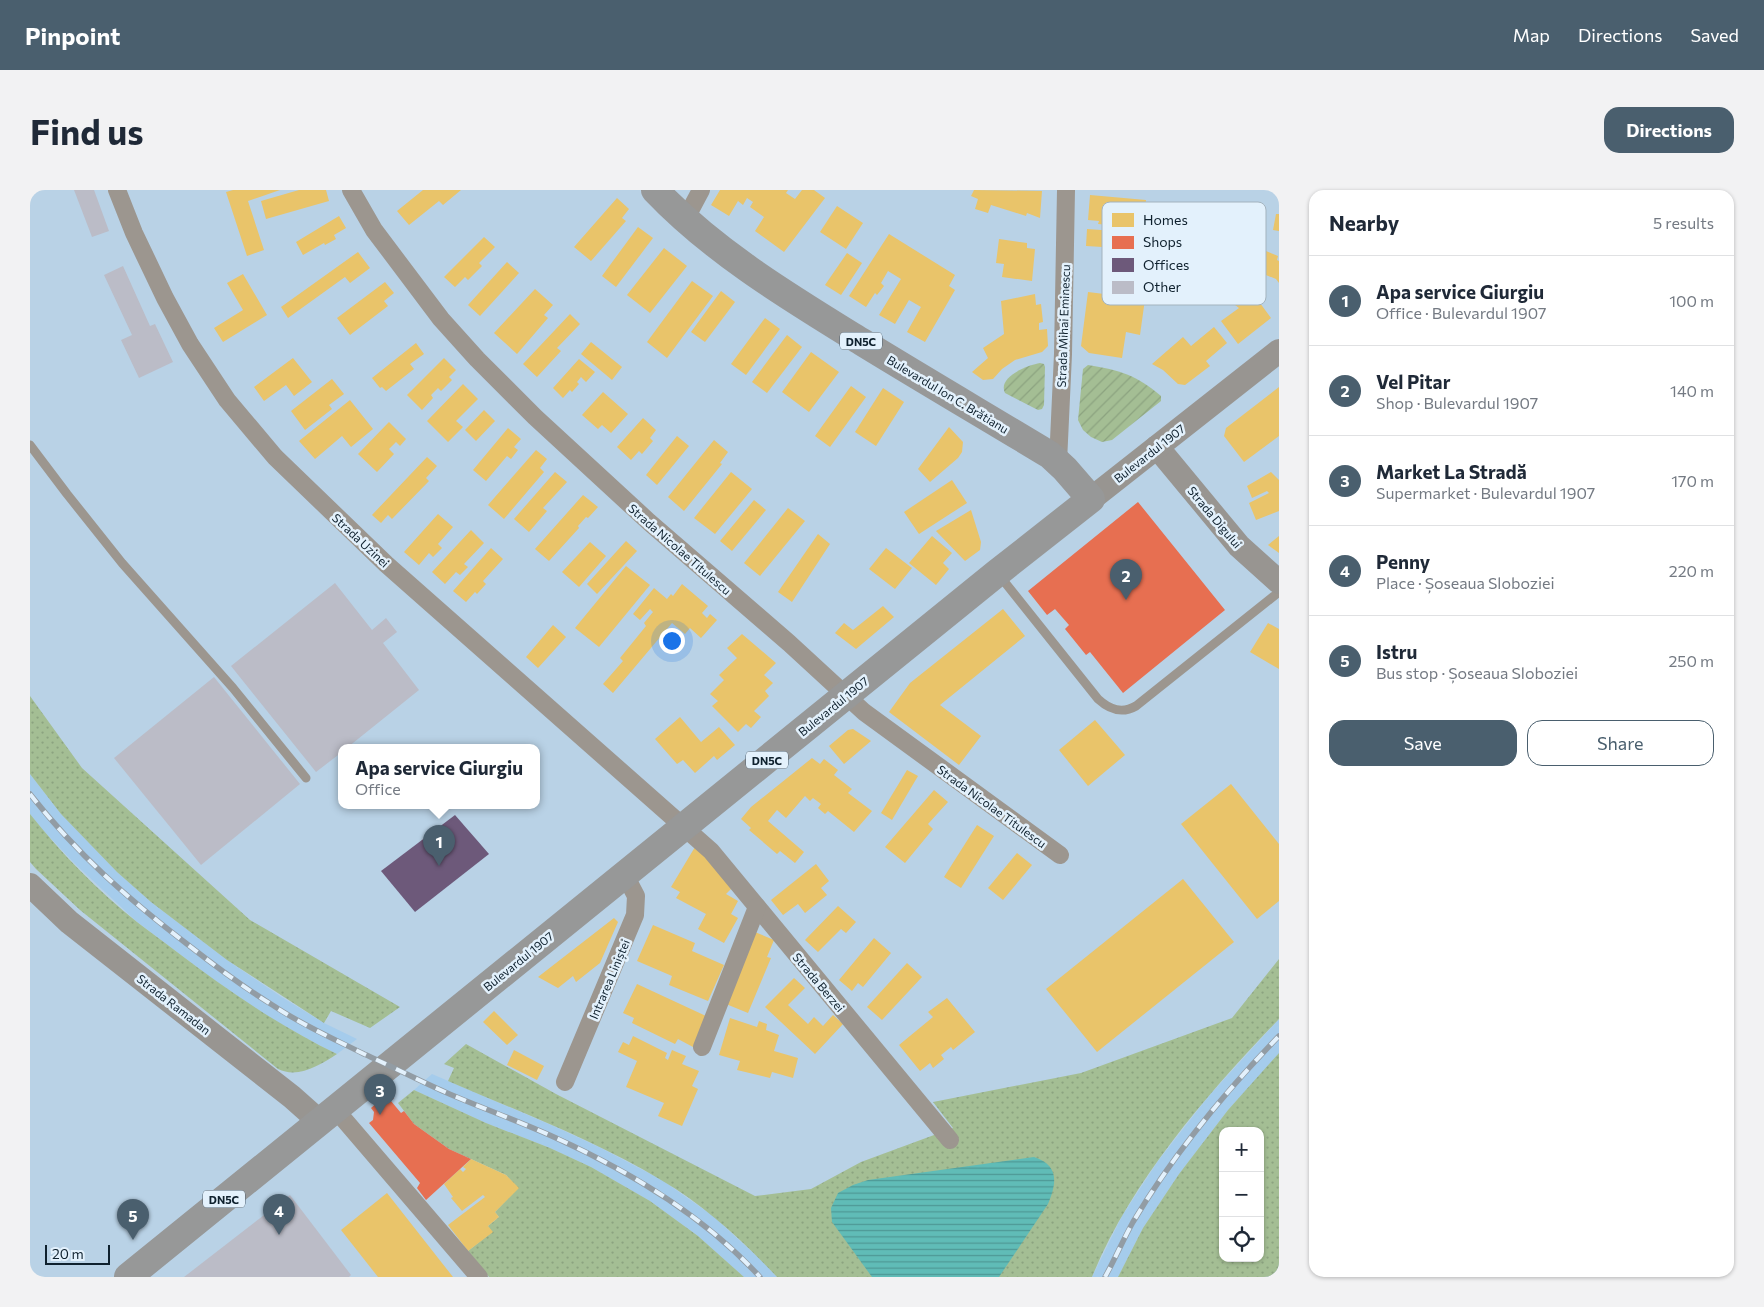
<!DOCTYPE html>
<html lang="en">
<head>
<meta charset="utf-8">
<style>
  :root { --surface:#fff; --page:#f2f2f3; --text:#1f2937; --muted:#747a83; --line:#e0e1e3; --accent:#4a5f6e }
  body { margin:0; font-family:Commissioner,sans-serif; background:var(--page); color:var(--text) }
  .controls { position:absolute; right:15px; bottom:15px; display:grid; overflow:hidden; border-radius:10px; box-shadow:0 1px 4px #0004 }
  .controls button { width:45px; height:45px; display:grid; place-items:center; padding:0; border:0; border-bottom:1px solid var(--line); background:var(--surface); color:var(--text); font:25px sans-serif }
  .scale { position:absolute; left:15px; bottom:12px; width:65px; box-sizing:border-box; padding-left:5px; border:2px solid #0f212e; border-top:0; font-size:14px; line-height:18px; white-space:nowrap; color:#0f212e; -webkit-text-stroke:4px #e3f1fc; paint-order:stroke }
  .you { position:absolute; left:641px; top:450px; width:18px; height:18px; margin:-12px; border:4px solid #fff; border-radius:50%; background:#1a73e8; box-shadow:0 0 0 8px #1a73e833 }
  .badge { display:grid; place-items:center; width:32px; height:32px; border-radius:50%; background:var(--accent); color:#fff; font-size:16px; font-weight:700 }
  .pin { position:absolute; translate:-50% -41px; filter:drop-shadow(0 1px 2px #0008) }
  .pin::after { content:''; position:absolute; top:26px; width:18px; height:15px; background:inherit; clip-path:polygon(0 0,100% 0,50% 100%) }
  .popup { position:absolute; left:308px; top:554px; width:202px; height:65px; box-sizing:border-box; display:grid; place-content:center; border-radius:10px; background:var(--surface); filter:drop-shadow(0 1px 4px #0005); font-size:16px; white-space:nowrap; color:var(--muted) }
  .popup b { font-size:19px; color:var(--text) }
  .popup::after { content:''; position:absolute; left:50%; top:100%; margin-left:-10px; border:10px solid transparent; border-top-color:var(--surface) }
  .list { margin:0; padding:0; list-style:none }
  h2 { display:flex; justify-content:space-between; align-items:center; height:65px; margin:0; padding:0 20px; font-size:21px }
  h2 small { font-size:16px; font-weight:400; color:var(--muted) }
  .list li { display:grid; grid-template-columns:32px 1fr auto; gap:15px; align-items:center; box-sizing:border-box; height:90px; padding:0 20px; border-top:1px solid var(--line) }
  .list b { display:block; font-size:19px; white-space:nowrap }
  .list p { margin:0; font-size:16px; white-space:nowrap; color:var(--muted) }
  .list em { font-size:16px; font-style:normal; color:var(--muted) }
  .actions { display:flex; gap:10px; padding:15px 20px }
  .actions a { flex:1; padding:11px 0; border:1px solid var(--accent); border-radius:15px; text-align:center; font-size:18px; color:var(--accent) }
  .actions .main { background:var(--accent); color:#fff }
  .icon { flex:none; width:28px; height:28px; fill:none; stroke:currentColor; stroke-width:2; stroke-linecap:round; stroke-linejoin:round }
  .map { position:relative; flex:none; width:1249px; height:1087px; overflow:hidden; border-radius:15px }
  header { display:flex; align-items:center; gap:30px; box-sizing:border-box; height:70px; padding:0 25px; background:var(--accent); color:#fff }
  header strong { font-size:24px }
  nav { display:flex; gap:28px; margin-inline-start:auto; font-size:18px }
  .intro { display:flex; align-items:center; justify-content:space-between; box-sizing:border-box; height:120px; padding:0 30px }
  h1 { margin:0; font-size:35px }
  .button { padding:12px 22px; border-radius:15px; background:var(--accent); color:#fff; font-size:18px; font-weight:700 }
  main { display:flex; gap:30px; padding:0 30px }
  aside { flex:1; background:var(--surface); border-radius:15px; box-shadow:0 1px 4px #0004 }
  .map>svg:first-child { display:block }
  .built { fill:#a5ccec }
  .grass { fill:url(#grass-dots); fill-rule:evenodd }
  .garden { fill:url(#garden-furrows) }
  .water { fill:url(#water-rules) }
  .homes { fill:#e9c46a }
  .shops { fill:#e76f51 }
  .offices { fill:#6d597a }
  .building { fill:#bbbcc7 }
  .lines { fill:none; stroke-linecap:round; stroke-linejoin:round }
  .lane { stroke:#9c968f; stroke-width:9 }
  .street { stroke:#9c968f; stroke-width:18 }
  .secondary { stroke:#989591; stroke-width:24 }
  .primary { stroke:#979898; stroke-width:28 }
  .rail-casing { stroke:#929ca4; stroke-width:5.5 }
  .rail { stroke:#e3f1fc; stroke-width:4; stroke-dasharray:11; stroke-linecap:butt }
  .labels { text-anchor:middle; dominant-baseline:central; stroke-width:5; stroke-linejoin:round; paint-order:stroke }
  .shield { fill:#e3f1fc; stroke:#4f5f6c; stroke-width:1 }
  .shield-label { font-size:11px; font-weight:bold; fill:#0f212e }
  .street-label { font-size:12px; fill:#0f212e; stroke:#e3f1fc }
  .key { fill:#e3f1fc; stroke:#a3b3be; stroke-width:1 }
  .key-label { font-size:14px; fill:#0f212e }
</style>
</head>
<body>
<header>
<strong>Pinpoint</strong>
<nav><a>Map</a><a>Directions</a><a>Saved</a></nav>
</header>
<div class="intro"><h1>Find us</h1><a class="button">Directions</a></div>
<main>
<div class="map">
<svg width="1249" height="1087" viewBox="0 0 1249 1087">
  <defs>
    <pattern id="grass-dots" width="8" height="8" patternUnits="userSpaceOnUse" patternTransform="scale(1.25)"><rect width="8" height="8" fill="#a4be94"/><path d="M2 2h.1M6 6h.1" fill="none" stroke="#8ca380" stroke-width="1.8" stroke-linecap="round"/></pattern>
    <pattern id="garden-furrows" width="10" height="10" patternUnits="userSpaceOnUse" patternTransform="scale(1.25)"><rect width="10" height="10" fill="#a4be94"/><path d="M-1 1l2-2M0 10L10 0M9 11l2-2" fill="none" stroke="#8ca380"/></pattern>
    <pattern id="water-rules" width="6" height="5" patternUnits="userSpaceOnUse" patternTransform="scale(1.25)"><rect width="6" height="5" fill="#60bcb7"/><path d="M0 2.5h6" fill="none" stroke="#4e9895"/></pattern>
  </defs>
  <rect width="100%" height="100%" fill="#b9d2e6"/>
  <g class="built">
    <polygon points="0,584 31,624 62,656 87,682 121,712 197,770 250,806 294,833 327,849 307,864 285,853 237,826 183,789 106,731 44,673 13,640 0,624"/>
    <polygon points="1249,829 1249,864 1198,920 1149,984 1113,1038 1088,1087 1062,1087 1092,1026 1128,971 1178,907"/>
    <polygon points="402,884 528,938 571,958 632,990 683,1026 732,1071 747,1087 714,1087 668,1046 620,1011 561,977 520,958 456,933 384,900"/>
  </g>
  <g class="grass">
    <polygon points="0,506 52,578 220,730 370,817 340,838 301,821 294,833 197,770 121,712 87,682 31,624 0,584"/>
    <path d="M0 624C31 663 68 701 107 732 120 742 134 752 147 762 197 800 249 836 307 864 290 875 268 889 248 879L50 720 6 679 0 672Z"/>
    <path d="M1249 769V829C1178 903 1101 991 1062 1087H747C713 1051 674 1015 631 990 564 950 490 922 418 891L424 878 414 874 436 854 526 904 725 1006 781 999 831 972 923 938 903 912 1051 883 1202 828Z"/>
    <path d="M1249 863V1087H1088L1113 1038 1149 984 1198 920ZM1193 941H1230V1068H1193Z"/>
    <polygon points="384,900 456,933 520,958 561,977 620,1011 668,1046 714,1087 459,1087 438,1061 462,1042 458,1036 469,1027 465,1022 488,998 476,985 419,959 384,934 368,913"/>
  </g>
  <g class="garden">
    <path d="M1010 173 1014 174 1015 177 1014 215 1012 219 1008 220 975 203C967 187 998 175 1010 173Z"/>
    <path d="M1058 175C1090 180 1106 185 1131 206V211L1082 250 1072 252 1061 247 1053 240 1048 230 1053 179Z"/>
  </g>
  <path class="water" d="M1004 967C1029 975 1027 993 1018 1014L969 1087H842L802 1032 801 1018 808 1003 823 995 838 990Z"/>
  <g class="homes">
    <polygon points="203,0 250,0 218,11 234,60 217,66 196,2"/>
    <polygon points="269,0 296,0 299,11 236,29 231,11"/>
    <polygon points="393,0 431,0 413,15 409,11 379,35 367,21"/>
    <polygon points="690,0 758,0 756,3 765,9 772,0 784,0 795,8 754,62 725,41 734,27 720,17 723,12 717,8 713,15 708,11 699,26 681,15"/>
    <polygon points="944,0 1012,1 1010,28 997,23 996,26 961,15 958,23 945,19 948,9 941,6"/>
    <polygon points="1060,5 1116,10 1115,21 1129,23 1127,37 1109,35 1109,38 1099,37 1099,35 1080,33 1079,35 1068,34 1069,31 1058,30"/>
    <polygon points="587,8 599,19 592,28 596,31 561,71 544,57"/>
    <polygon points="807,16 833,33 816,59 790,42"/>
    <polygon points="1246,24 1249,24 1249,41 1243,40"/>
    <polygon points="309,26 316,38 304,45 306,49 295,55 294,53 273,65 266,52"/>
    <polygon points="608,37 623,48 586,97 572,86"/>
    <polygon points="1057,39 1143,45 1164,58 1162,62 1166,64 1159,77 1155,75 1151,80 1130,67 1126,73 1124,97 1106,97 1106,83 1099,82 1099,86 1087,86 1087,82 1076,82 1076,70 1107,71 1108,64 1088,62 1089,58 1056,56"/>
    <polygon points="859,44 925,85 919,96 925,100 895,152 877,142 891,117 879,110 865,134 849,125 871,89 858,81 851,93 854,96 847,105 845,103 836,117 819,106"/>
    <polygon points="454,47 465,57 449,73 452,76 438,90 435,87 425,97 414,87"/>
    <polygon points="1175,47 1196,56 1197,53 1222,63 1223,61 1234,65 1236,61 1248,66 1247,70 1249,71 1249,93 1246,89 1171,59"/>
    <polygon points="969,49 997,53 997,58 1005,59 1002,91 972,87 974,74 966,73"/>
    <polygon points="634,58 657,76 620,123 597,105"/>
    <polygon points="328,62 340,78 320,93 315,87 258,128 251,117"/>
    <polygon points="817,63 832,73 811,105 795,95"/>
    <polygon points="477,72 489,83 450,126 438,115"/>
    <polygon points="213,84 237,125 193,152 184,138 213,120 197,93"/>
    <polygon points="1211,88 1225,100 1234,111 1230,113 1241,128 1208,154 1191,131 1209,118 1192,105"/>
    <polygon points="662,91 683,106 637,168 617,152"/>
    <polygon points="355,92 364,103 354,111 358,116 320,145 307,128"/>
    <polygon points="505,99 523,115 514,125 518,128 487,164 464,143"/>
    <polygon points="691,101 705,112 675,152 661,142"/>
    <polygon points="1058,102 1115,109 1110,145 1096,142 1092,168 1059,163 1051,156"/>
    <polygon points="1005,104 1006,115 1011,114 1013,132 1009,133 1009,140 1017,139 1018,156 1012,162 985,170 972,179 963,189 953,190 942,182 958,168 953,158 974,144 971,111"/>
    <polygon points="540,124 550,134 527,158 531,161 507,187 493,174"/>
    <polygon points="735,128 750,139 716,185 701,174"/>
    <polygon points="1184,137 1197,153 1176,171 1180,176 1155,195 1148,194 1133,180 1122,174 1153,147 1161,156"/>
    <polygon points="757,145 772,157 737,203 722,192"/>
    <polygon points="561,152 592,177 582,190 551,164"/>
    <polygon points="386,153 394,164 380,174 384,179 356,201 352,197 350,198 342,188"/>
    <polygon points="781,162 809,182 779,222 752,202"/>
    <polygon points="263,168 282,192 264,206 256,195 234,211 224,197"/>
    <polygon points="414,168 426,180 419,187 422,190 411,201 408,198 401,205 403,208 392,220 377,205"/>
    <polygon points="549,169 565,182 556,192 551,187 547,192 549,194 542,202 540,200 533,208 523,198"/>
    <polygon points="302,189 314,204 299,215 302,219 275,240 261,221"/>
    <polygon points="433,194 448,209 426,231 433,237 418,252 397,231"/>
    <polygon points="821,196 836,207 800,257 785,246"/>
    <polygon points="1249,197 1249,246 1214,272 1194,246 1196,238"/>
    <polygon points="853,198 874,212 846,256 825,242"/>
    <polygon points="573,202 598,224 581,243 572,235 568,239 552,225"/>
    <polygon points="320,210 343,239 321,257 312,246 285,269 269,251"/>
    <polygon points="454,220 465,231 446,251 435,240"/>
    <polygon points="613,228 626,240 620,248 623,251 612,264 609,261 601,270 587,257"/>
    <polygon points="359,232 376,249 370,256 366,252 359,259 364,264 347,282 328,264"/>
    <polygon points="919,237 933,252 932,262 928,268 900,292 888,279"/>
    <polygon points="478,238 491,249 484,257 488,260 481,269 477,266 456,291 443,280"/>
    <polygon points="647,246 659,256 627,295 616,285"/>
    <polygon points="684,250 698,262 690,273 692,274 654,321 638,307"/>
    <polygon points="506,260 517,269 510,278 514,282 474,329 458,315"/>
    <polygon points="397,267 407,276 396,288 399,291 362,329 358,325 351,333 342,325"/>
    <polygon points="525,282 537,292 513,318 517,321 499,342 484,329"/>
    <polygon points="701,282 722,299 685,344 664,328"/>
    <polygon points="1241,282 1249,290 1249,321 1226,330 1219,313 1239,303 1237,301 1222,308 1217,296"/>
    <polygon points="922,290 937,313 889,344 874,322"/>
    <polygon points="553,305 568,317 558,328 556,327 548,336 549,338 519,371 505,359"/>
    <polygon points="724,310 736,320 702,361 690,351"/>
    <polygon points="758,318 775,331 730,386 714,373"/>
    <polygon points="941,320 951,352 950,360 935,371 906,341"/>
    <polygon points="408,324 423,337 408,354 412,358 403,367 399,363 389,375 374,362"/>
    <polygon points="441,340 454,353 434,374 438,377 430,385 426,382 415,394 402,382"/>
    <polygon points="788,344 800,354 762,412 748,402"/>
    <polygon points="902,346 922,363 913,373 919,379 906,395 879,373"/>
    <polygon points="1249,346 1249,363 1238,355"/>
    <polygon points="596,351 607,361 567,404 557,394"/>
    <polygon points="560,352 576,366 549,397 532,382"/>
    <polygon points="461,358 473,369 453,391 456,394 447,404 445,402 436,412 423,401"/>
    <polygon points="856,358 882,378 865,399 839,379"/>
    <polygon points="596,376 620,395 569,457 545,438"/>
    <polygon points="652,394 678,416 672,423 677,428 680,424 687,430 671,448 660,438 655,444 642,433 583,503 573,494 593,471 590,468 616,436 614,433 623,422 620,419 610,430 603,424 624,398 637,409 641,404 643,406"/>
    <polygon points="853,416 864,427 826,459 805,443 814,433 823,440"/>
    <polygon points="973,419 995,446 910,515 951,546 929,575 859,522 880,493"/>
    <polygon points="1238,433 1249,439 1249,479 1220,462"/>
    <polygon points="523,435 536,447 508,478 496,467"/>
    <polygon points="712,444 746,473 734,485 743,493 735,501 739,506 724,521 731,527 721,538 716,534 708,542 682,516 688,511 680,504 694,490 689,485 707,468 697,458"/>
    <polygon points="650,527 671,552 689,537 705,555 687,570 684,566 665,583 653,570 647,574 625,549"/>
    <polygon points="1065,530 1095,565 1058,596 1029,560"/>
    <polygon points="823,539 841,551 814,574 799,556 818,540"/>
    <polygon points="782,568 790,574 794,569 808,580 804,585 822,599 818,603 842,621 824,642 798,621 795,624 788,618 791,614 783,608 780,611 775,606 756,628 747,620 738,631 774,662 765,673 750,661 747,664 719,640 721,638 711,629 721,617"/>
    <polygon points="877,580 888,586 862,630 851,623"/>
    <polygon points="1201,594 1249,654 1249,711 1227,729 1151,634"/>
    <polygon points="904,600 918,612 898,634 903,639 875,673 855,657"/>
    <polygon points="947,635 964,646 931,698 914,687"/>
    <polygon points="665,657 704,696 696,704 708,711 701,724 708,728 694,753 668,739 676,724 646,708 650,702 641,697"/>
    <polygon points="987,663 1002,675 973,710 958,698"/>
    <polygon points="786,674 799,691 791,698 797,705 775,723 768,714 753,725 741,710"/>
    <polygon points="1153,689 1204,752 1067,862 1016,799"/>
    <polygon points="808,716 826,732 816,743 811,739 788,762 775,750"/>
    <polygon points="584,728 588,732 570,773 546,792 543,786 528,798 508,787"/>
    <polygon points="623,735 665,753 662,761 694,775 678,811 639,795 642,786 607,771"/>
    <polygon points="725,742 744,750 737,767 741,768 718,823 696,814"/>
    <polygon points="844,748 861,763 833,797 828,793 822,801 809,790"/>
    <polygon points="877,773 892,787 852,830 837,817"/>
    <polygon points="764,788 775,798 758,815 778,834 784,827 793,836 803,825 813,834 785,864 735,817"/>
    <polygon points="607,794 676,826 663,857 648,849 645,854 602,833 604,828 593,823"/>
    <polygon points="917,808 945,842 923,860 921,857 911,865 914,869 903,878 900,873 890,881 869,855 903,827 898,822"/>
    <polygon points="464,821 488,845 477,855 453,832"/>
    <polygon points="700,828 727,837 729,831 737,834 736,840 749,845 744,861 768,868 763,888 742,882 740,888 707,880 710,871 689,865"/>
    <polygon points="603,846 637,863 635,868 638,870 642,860 656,866 652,874 669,881 662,896 668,899 652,936 628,926 634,913 596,897 607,871 588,862 593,852 599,855"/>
    <polygon points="484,860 514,876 507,890 477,875"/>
    <polygon points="441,969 476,985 489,998 465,1022 469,1027 458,1036 463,1042 438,1061 418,1035 455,1007 453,1005 432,1021 421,1008 423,1007 414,994 430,979 433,982 436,979 433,977"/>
    <polygon points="357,1003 423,1087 348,1087 311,1040"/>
  </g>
  <g class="shops">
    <polygon points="1108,312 1195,420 1093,503 1060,462 1056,465 1035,439 1039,435 1025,419 1017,425 998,401"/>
    <polygon points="360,902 364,908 361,911 371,923 374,921 384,934 419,959 441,969 396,1010 387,998 390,993 339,933 343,930 344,922 341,918"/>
  </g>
  <polygon class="offices" points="425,625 459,664 385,722 351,681"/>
  <g class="building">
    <polygon points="44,0 64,0 79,41 62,47"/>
    <polygon points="93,76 120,136 125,134 143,172 109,188 91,150 102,145 74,85"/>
    <polygon points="305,393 342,440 356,428 367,442 353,453 389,500 318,557 312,557 312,562 286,582 201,476"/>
    <polygon points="184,487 270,594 171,675 84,568"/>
    <polygon points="260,1005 321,1085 319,1087 154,1087"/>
  </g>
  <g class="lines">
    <g class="lane">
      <polyline points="0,255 37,304 92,373 203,498 276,588"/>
      <path d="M969 385 1068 509C1080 520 1092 524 1106 516L1249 402"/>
    </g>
    <g class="street">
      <polyline points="87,0 104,43 135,108 160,154 197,210 245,267 356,374 681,661 920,950"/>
      <polyline points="321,0 344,40 411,129 447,169 505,227 619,332 759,453 834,522 1030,665"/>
      <polyline points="655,30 671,0"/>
      <polyline points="1028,272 1033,164 1036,0"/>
      <polyline points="672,857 727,717"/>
      <polyline points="535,892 605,725 606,706 595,685"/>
      <polyline points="305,919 449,1087"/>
    </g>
    <g class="secondary">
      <polyline points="1127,257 1209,356 1249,392"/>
      <polyline points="1061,309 1249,161"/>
      <polyline points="0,695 39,732 262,907 289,931"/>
    </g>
    <path class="primary" d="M98 1087 967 383 1061 309 1035 279 1020 265C957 227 894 190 832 152 759 107 684 62 625 0"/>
    <g class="rail-casing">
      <g id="rail">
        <path d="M0 604C47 664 97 708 157 754 185 776 213 797 244 816 272 835 304 849 334 864 361 876 388 890 415 902 451 918 489 931 526 948 601 982 674 1026 730 1087"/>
        <path d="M1075 1087C1085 1069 1093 1050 1103 1032 1143 965 1195 902 1249 846"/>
      </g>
    </g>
    <use href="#rail" class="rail"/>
  </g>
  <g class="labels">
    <g class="shield">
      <rect x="810" y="142.5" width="42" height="17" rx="4"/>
      <rect x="716" y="561.5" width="42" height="17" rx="4"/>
      <rect x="173" y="1000.5" width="42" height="17" rx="4"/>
    </g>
    <g class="shield-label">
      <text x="831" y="151">DN5C</text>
      <text x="737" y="570">DN5C</text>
      <text x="194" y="1009">DN5C</text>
    </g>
    <g class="street-label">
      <text transform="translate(1033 136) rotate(-88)">Strada Mihai Eminescu</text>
      <text transform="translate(918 204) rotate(31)">Bulevardul Ion C. Brătianu</text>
      <text transform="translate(1119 263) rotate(-38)">Bulevardul 1907</text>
      <text transform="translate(1185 327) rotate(50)">Strada Digului</text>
      <text transform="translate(331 350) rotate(43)">Strada Uzinei</text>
      <text transform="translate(650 359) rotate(41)">Strada Nicolae Titulescu</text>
      <text transform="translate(803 516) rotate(-39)">Bulevardul 1907</text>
      <text transform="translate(962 616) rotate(36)">Strada Nicolae Titulescu</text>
      <text transform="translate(488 771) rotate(-39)">Bulevardul 1907</text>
      <text transform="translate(579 789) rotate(-67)">Intrarea Liniștei</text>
      <text transform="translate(789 792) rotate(50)">Strada Berzei</text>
      <text transform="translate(144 814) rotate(38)">Strada Ramadan</text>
    </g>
  </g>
  <rect x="1072" y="12" width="164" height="103" rx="8" class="key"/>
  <rect x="1082" y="23" width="22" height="14" fill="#e9c46a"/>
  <rect x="1082" y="46" width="22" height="13" fill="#e76f51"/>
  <rect x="1082" y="68" width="22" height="14" fill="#6d597a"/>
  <rect x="1082" y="91" width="22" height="13" fill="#bbbcc7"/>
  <g class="key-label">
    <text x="1113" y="35">Homes</text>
    <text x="1113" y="57">Shops</text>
    <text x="1113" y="80">Offices</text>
    <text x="1113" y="102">Other</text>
  </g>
</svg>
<div class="controls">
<button>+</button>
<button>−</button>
<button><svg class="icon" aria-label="locate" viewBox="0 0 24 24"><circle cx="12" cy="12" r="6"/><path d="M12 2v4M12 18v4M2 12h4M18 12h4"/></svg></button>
</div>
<div class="scale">20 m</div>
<div class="you"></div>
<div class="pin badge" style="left:409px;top:676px">1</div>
<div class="popup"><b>Apa service Giurgiu</b>Office</div>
<div class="pin badge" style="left:1096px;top:410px">2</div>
<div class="pin badge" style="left:350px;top:925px">3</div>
<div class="pin badge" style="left:249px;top:1045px">4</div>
<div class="pin badge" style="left:103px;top:1050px">5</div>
</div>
<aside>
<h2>Nearby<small>5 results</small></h2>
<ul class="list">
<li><span class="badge">1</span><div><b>Apa service Giurgiu</b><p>Office · Bulevardul 1907</p></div><em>100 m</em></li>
<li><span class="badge">2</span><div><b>Vel Pitar</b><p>Shop · Bulevardul 1907</p></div><em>140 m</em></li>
<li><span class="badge">3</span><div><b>Market La Stradă</b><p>Supermarket · Bulevardul 1907</p></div><em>170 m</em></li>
<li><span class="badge">4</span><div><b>Penny</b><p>Place · Șoseaua Sloboziei</p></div><em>220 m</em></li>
<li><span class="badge">5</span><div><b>Istru</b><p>Bus stop · Șoseaua Sloboziei</p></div><em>250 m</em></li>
</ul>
<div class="actions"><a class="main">Save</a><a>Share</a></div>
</aside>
</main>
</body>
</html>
